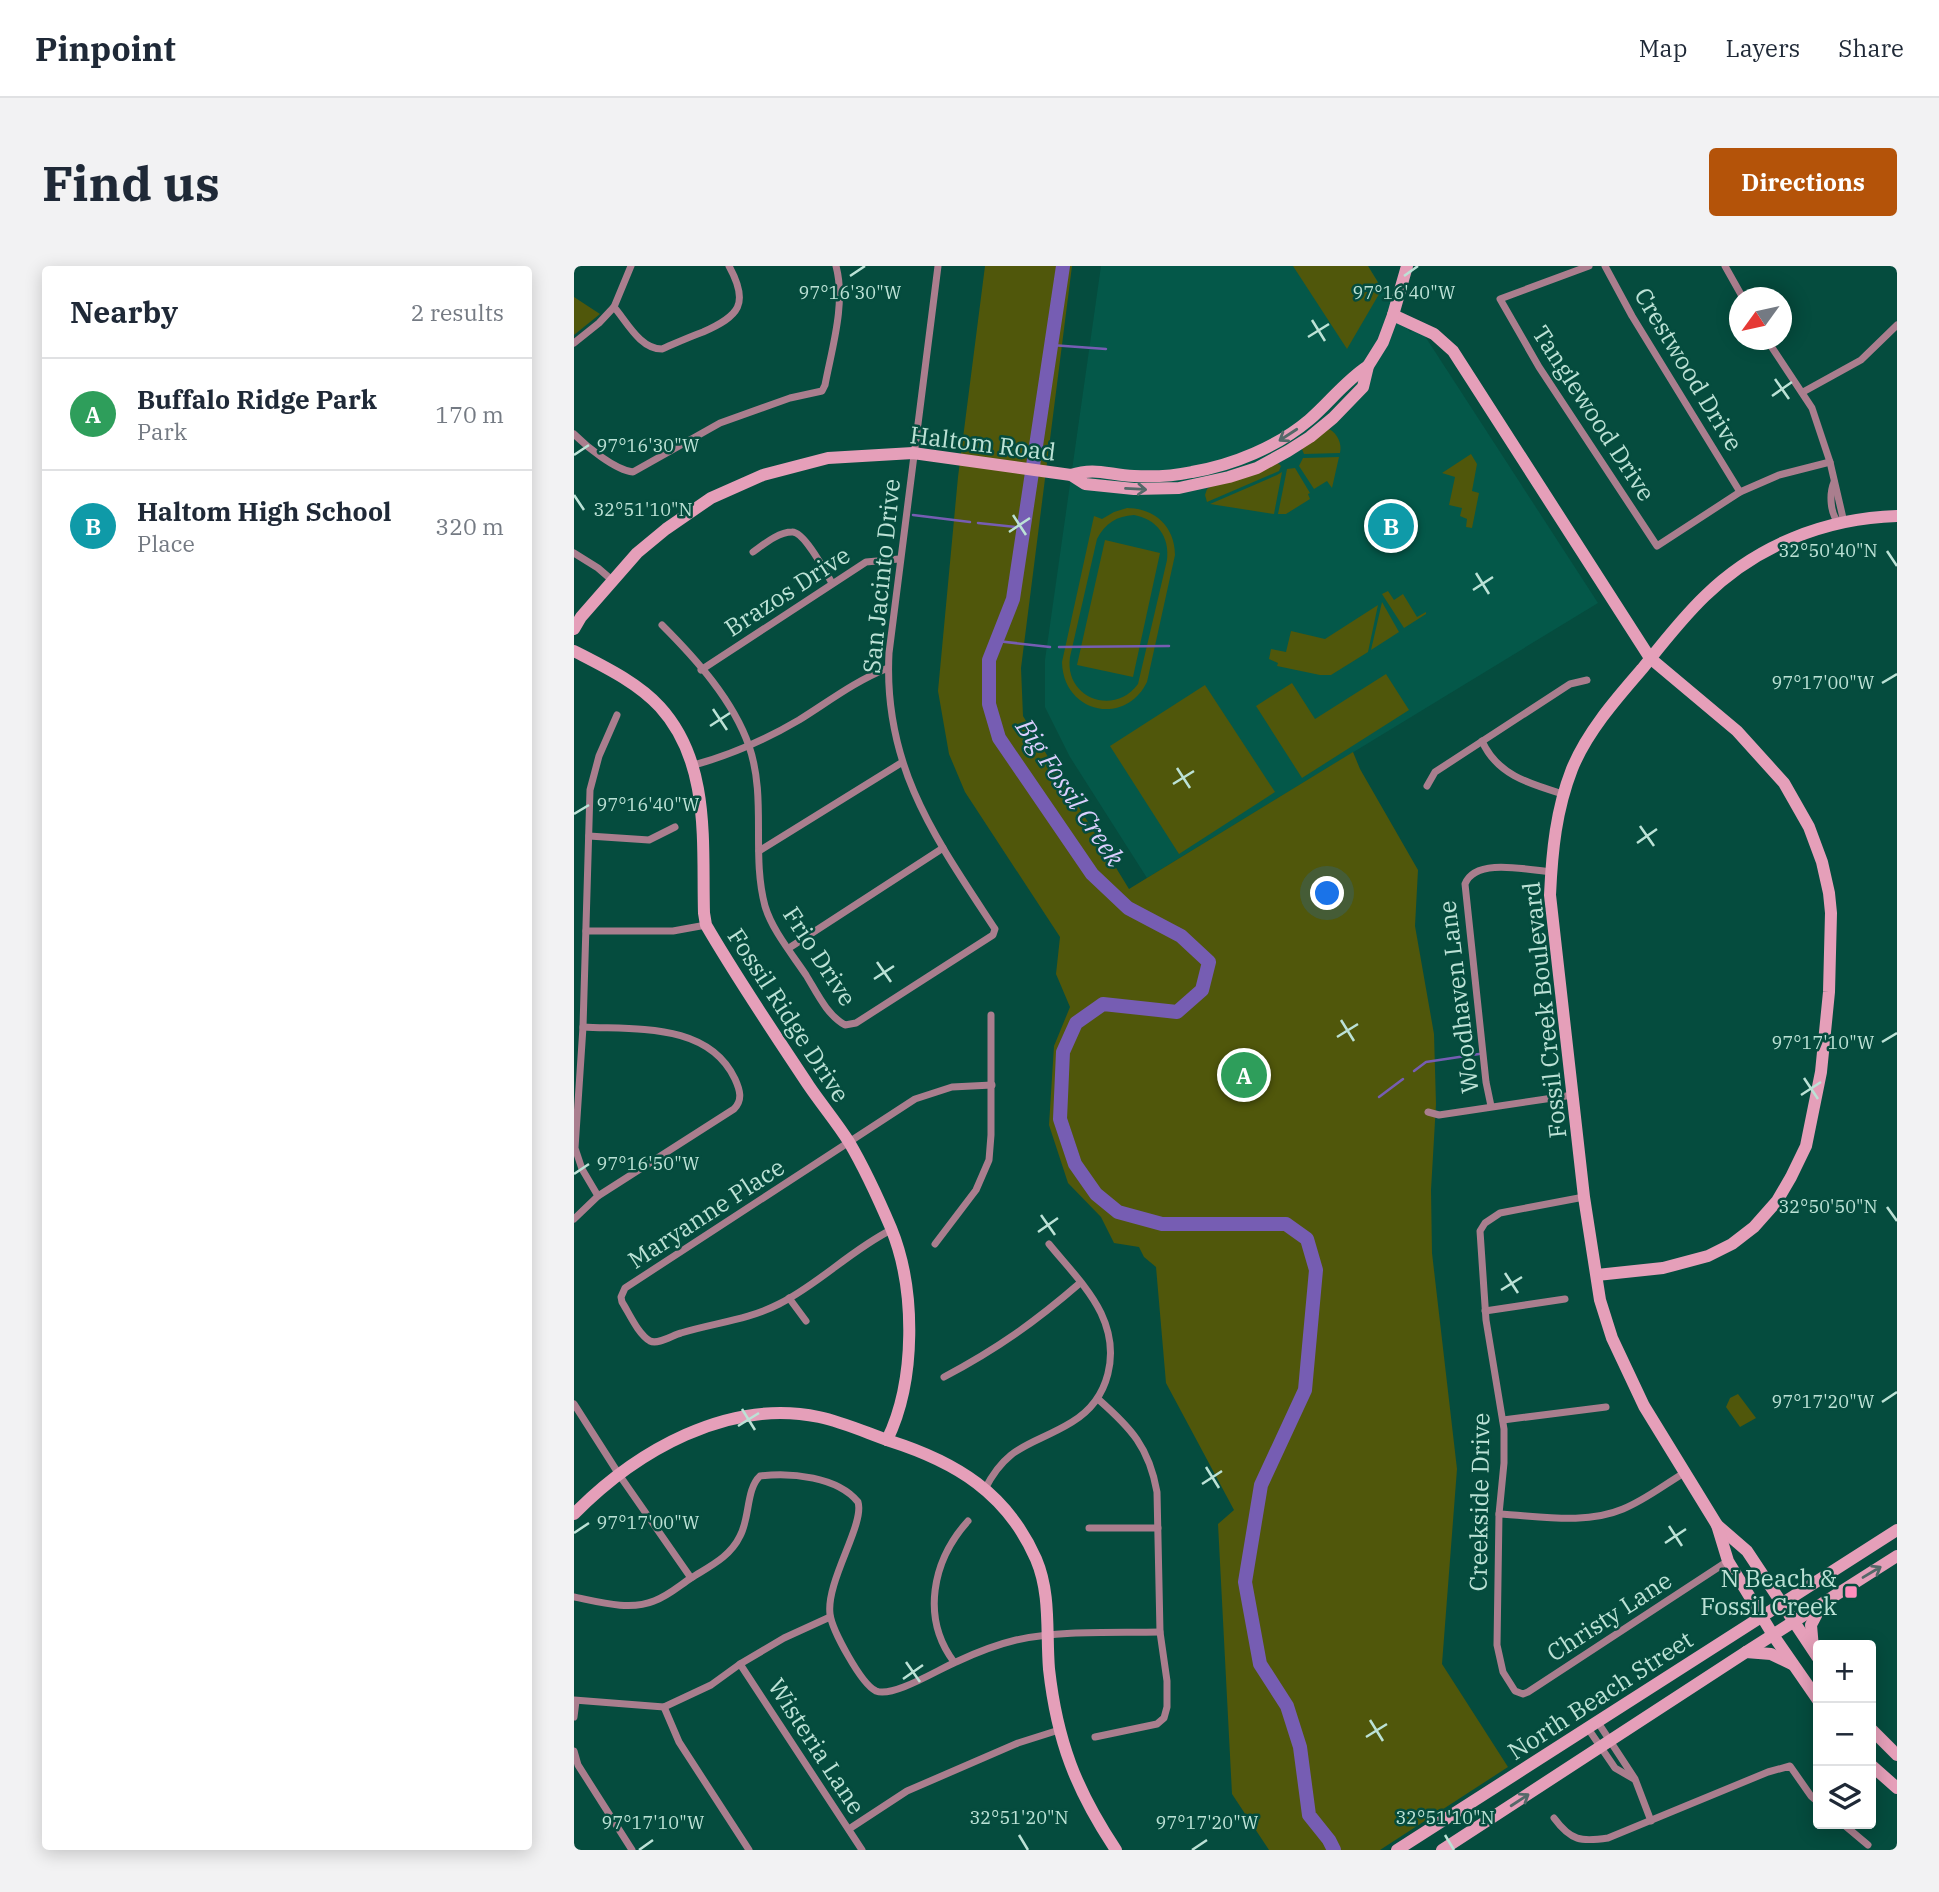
<!DOCTYPE html>
<html lang="en">
<head>
<meta charset="utf-8">
<style>
  :root { --surface:#fff; --page:#f2f2f3; --text:#1f2937; --muted:#747a83; --line:#e0e1e3; --accent:#b45309 }
  body { margin:0; font-family:"IBM Plex Serif",serif; background:var(--page); color:var(--text) }
  .controls { position:absolute; right:21px; bottom:21px; display:grid; overflow:hidden; border-radius:7px; box-shadow:0 4px 18px #0003 }
  .controls button { width:63px; height:63px; display:grid; place-items:center; padding:0; border:0; border-bottom:2px solid var(--line); background:var(--surface); color:var(--text); font:35px sans-serif }
  .compass { position:absolute; left:1155px; top:21px; width:63px; height:63px; border-radius:50%; background:var(--surface); box-shadow:0 4px 18px #0003; rotate:237deg }
  .you { position:absolute; left:754px; top:628px; width:24px; height:24px; margin:-18px; border:5px solid #fff; border-radius:50%; background:#1a73e8; box-shadow:0 0 0 10px #1a73e833 }
  .badge { display:grid; place-items:center; width:46px; height:46px; border-radius:50%; background:var(--accent); color:#fff; font-size:23px; font-weight:700 }
  .pin { position:absolute; translate:-50% -50%; border:4px solid #fff; box-shadow:0 2px 7px #0006 }
  .list { margin:0; padding:0; list-style:none }
  h2 { display:flex; justify-content:space-between; align-items:center; height:91px; margin:0; padding:0 28px; font-size:30px }
  h2 small { font-size:23px; font-weight:400; color:var(--muted) }
  .list li { display:grid; grid-template-columns:46px 1fr auto; gap:21px; align-items:center; box-sizing:border-box; height:112px; padding:0 28px; border-top:2px solid var(--line) }
  .list b { display:block; font-size:26px; white-space:nowrap }
  .list p { margin:0; font-size:23px; white-space:nowrap; color:var(--muted) }
  .list em { font-size:23px; font-style:normal; color:var(--muted) }
  .icon { flex:none; width:38px; height:38px; fill:none; stroke:currentColor; stroke-width:2; stroke-linecap:round; stroke-linejoin:round }
  .map { position:relative; flex:none; width:1323px; height:1584px; overflow:hidden; border-radius:7px }
  header { display:flex; align-items:center; gap:42px; box-sizing:border-box; height:98px; padding:0 35px; background:var(--surface); border-bottom:2px solid var(--line) }
  header strong { font-size:33px }
  nav { display:flex; gap:38px; margin-inline-start:auto; font-size:24px }
  .intro { display:flex; align-items:center; justify-content:space-between; box-sizing:border-box; height:168px; padding:0 42px }
  h1 { margin:0; font-size:49px }
  .button { padding:18px 32px; border-radius:7px; background:var(--accent); color:#fff; font-size:24px; font-weight:700 }
  main { display:flex; gap:42px; padding:0 42px }
  aside { flex:1; background:var(--surface); border-radius:7px; box-shadow:0 4px 18px #0003 }
  .map>svg:first-child { display:block }
  .built { fill:#045849 }
  .green { fill:#50570b; fill-rule:evenodd }
  .lines { fill:none; stroke-linecap:round; stroke-linejoin:round }
  .stream { stroke:#765db3; stroke-width:2.5 }
  .river { stroke:#765db3; stroke-width:14 }
  .street { stroke:#aa7e8e; stroke-width:7 }
  .secondary { stroke:#e59fb9; stroke-width:12 }
  .oneway { stroke:#536969 }
  .ticks { fill:none; stroke:#bce2d6; stroke-width:2.5 }
  .poi-dot { fill:#fe8ebc; stroke:#054c3e; stroke-width:2.5 }
  .labels { text-anchor:middle; dominant-baseline:central; stroke-width:5; stroke-linejoin:round; paint-order:stroke }
  .street-label { font-size:24px; fill:#bce2d6; stroke:#054c3e }
  .poi-label { font-size:24px; fill:#bce2d6; stroke:#054c3e; text-anchor:end }
  .water-label { font-size:26px; font-style:italic; fill:#dacffe; stroke:#054c3e }
  .ticks-label { font-size:18px; text-anchor:middle; fill:#bce2d6; stroke:#054c3e; stroke-width:5; stroke-linejoin:round; paint-order:stroke }
</style>
</head>
<body>
<header>
<strong>Pinpoint</strong>
<nav><a>Map</a><a>Layers</a><a>Share</a></nav>
</header>
<div class="intro"><h1>Find us</h1><a class="button">Directions</a></div>
<main>
<aside>
<h2>Nearby<small>2 results</small></h2>
<ul class="list">
<li><span class="badge" style="background:#2e9e5b">A</span><div><b>Buffalo Ridge Park</b><p>Park</p></div><em>170 m</em></li>
<li><span class="badge" style="background:#0f9aa8">B</span><div><b>Haltom High School</b><p>Place</p></div><em>320 m</em></li>
</ul>
</aside>
<div class="map">
<svg width="1323" height="1584" viewBox="0 0 1323 1584">
  <rect width="100%" height="100%" fill="#054c3e"/>
  <polygon class="built" points="527,0 794,0 836,66 845,61 1024,337 573,612 496,491 471,441 471,394"/>
  <g class="green">
    <polygon points="411,0 498,0 447,402 449,450 555,623 779,486 786,503 844,604 841,660 860,768 862,838 857,924 858,987 883,1203 868,1398 934,1501 806,1584 695,1584 658,1528 644,1258 660,1244 592,1117 582,1001 570,991 565,981 540,977 527,951 494,917 475,859 480,780 496,741 482,708 486,671 391,526 375,488 364,425 384,211"/>
    <polygon points="719,0 794,0 808,23 773,83"/>
    <polygon points="0,31 26,48 0,69"/>
    <path d="M755 163C764 168 768 178 766 187L730 188 727 181Z"/>
    <polygon points="897,188 903,198 898,225 905,227 898,262 892,261 893,253 886,250 888,242 875,239 881,211 868,207"/>
    <polygon points="765,191 758,222 753,215 740,223 725,200 729,192"/>
    <polygon points="703,196 707,200 705,205 633,236 631,229 633,223 638,220"/>
    <polygon points="721,202 736,227 734,228 736,233 712,248 704,248 713,203"/>
    <polygon points="708,206 700,248 636,238 703,209"/>
    <path d="M553 242C581 242 601 261 601 289L573 416C551 461 489 447 488 396L520 250 528 253 540 246ZM560 249C583 253 596 271 593 294L564 418C540 451 490 432 496 391L523 273C531 257 543 250 560 249Z"/>
    <polygon points="531,274 586,287 559,411 503,399"/>
    <polygon points="814,325 820,334 829,328 843,351 852,346 852,348 830,362 808,328"/>
    <polygon points="808,336 825,366 797,384"/>
    <polygon points="804,339 794,386 757,409 746,409 703,400 704,397 695,393 697,383 712,386 717,365 751,373"/>
    <polygon points="812,408 835,444 728,512 682,440 718,417 741,453"/>
    <polygon points="631,419 701,526 605,588 536,480"/>
    <polygon points="1164,1128 1182,1152 1166,1161 1152,1141 1156,1132"/>
  </g>
  <g class="lines">
    <g class="stream">
      <polyline points="477,79 532,83"/>
      <polyline points="339,249 396,256"/>
      <polyline points="404,257 450,262"/>
      <polyline points="423,375 476,381"/>
      <polyline points="485,381 595,380"/>
      <polyline points="840,805 852,796 905,788"/>
      <polyline points="805,831 829,813"/>
    </g>
    <polyline class="river" points="489,0 439,333 415,394 415,438 425,472 518,608 554,642 607,670 635,696 628,724 603,746 529,738 502,757 489,786 486,853 501,898 522,928 544,946 588,958 712,958 733,973 742,1004 731,1124 687,1219 671,1316 686,1398 713,1440 726,1481 735,1549 755,1574 760,1584"/>
    <g class="street">
      <polyline points="1015,0 926,33 965,101 1083,280 1166,226 1205,209 1256,196"/>
      <polyline points="1031,0 1058,50 1166,226"/>
      <polyline points="1151,0 1169,32"/>
      <path d="M40 41C53 56 66 83 88 83 102 77 115 71 129 66 165 50 176 38 155 0"/>
      <polyline points="1193,74 1238,142 1256,196 1269,252 1265,256"/>
      <polyline points="0,77 25,57 40,41 57,0"/>
      <polyline points="1229,126 1287,94 1323,59"/>
      <path d="M0 168C13 181 41 204 59 206L146 157 216 132 248 125 251 119C258 82 272 37 262 0"/>
      <path d="M1260 216C1255 228 1256 248 1265 257"/>
      <path d="M179 286C189 279 204 266 218 266 230 265 252 307 258 317"/>
      <polyline points="0,287 24,302 39,315"/>
      <path d="M88 359C122 393 159 434 175 480 193 532 177 588 191 640 198 664 218 688 232 709 243 727 253 749 271 759L282 757 419 669 421 663C362 573 309 501 315 387L364 0"/>
      <polyline points="127,404 292,296 325,293"/>
      <path d="M908 475C923 509 956 518 989 528"/>
      <path d="M120 499C157 489 191 474 225 454 254 436 281 415 314 402"/>
      <polyline points="853,520 861,506 996,418 1013,414"/>
      <polyline points="15,570 75,574 101,561"/>
      <polyline points="185,585 327,497"/>
      <polyline points="12,665 99,665 132,659"/>
      <polyline points="215,682 369,582"/>
      <path d="M917 840 912 816 891 618C901 591 954 604 977 606"/>
      <polyline points="854,846 865,849 999,829"/>
      <polyline points="24,930 8,903 1,882 9,761 16,524 25,490 43,449"/>
      <polyline points="1010,931 926,947 911,957 906,965 912,1054 930,1163 930,1197 925,1248 923,1379 929,1406 941,1425 949,1428 954,1426 1154,1295"/>
      <path d="M0 953 24 930 160 843C169 834 166 824 161 813 134 756 61 764 9 761"/>
      <path d="M317 964C277 984 245 1018 205 1038 174 1054 139 1057 107 1067 99 1069 84 1079 76 1075 64 1068 55 1047 48 1036L47 1031 51 1022 341 833 378 821 418 819"/>
      <polyline points="361,978 402,924 415,894 417,869 417,749"/>
      <polyline points="215,1032 232,1055"/>
      <polyline points="911,1045 991,1033"/>
      <path d="M370 1111C423 1083 461 1056 506 1017"/>
      <polyline points="0,1138 46,1210 117,1312"/>
      <polyline points="929,1154 1032,1141"/>
      <path d="M411 1223C434 1177 459 1180 498 1156 536 1133 546 1087 527 1047 515 1022 492 999 475 978"/>
      <path d="M925 1248C966 1250 1011 1259 1049 1243 1071 1234 1090 1219 1110 1207"/>
      <polyline points="515,1262 584,1262"/>
      <path d="M0 1331C25 1336 56 1345 80 1335 94 1330 105 1320 117 1312 136 1300 156 1291 166 1270 176 1252 172 1223 186 1210 217 1206 264 1211 284 1236 291 1258 252 1315 256 1348 258 1364 287 1418 302 1425 319 1432 365 1403 382 1396 401 1387 421 1379 442 1374 489 1364 539 1367 586 1366"/>
      <path d="M380 1396C347 1352 358 1295 394 1255"/>
      <polyline points="166,1398 288,1584"/>
      <polyline points="0,1434 90,1441 137,1419 166,1398 210,1372 256,1351"/>
      <polyline points="90,1441 105,1476 175,1584"/>
      <polyline points="0,1451 2,1435"/>
      <polyline points="1023,1455 1061,1513 1077,1555"/>
      <polyline points="1013,1461 1041,1502 1060,1513"/>
      <path d="M521 1471 583 1458 590 1452 593 1441V1415L586 1366 583 1226C575 1181 557 1162 524 1133"/>
      <polyline points="0,1485 4,1499 58,1584"/>
      <path d="M980 1552C997 1575 1007 1576 1034 1572L1194 1506 1216 1500 1237 1530 1244 1536"/>
      <polyline points="1269,1558 1294,1579"/>
      <polyline points="275,1563 333,1525 444,1477 485,1464"/>
    </g>
    <g class="secondary">
      <polyline points="819,49 860,68 879,85 1076,392 1163,465 1210,517 1235,561 1248,596 1255,627 1257,647 1255,726 1247,806 1232,880 1217,911 1203,935 1180,961 1158,978 1134,990 1089,1002 1023,1009"/>
      <path d="M497 209C521 201 535 209 560 210 579 211 599 210 618 206 659 199 703 181 735 154 755 137 771 115 794 100"/>
      <polyline points="0,363 7,351 63,287 92,263 137,232 189,209 254,192 339,187 497,209 511,218 560,223 605,222 655,211 683,202 714,185 736,171 759,152 789,121 794,100 809,76 819,49 833,0"/>
      <path d="M0 385C29 400 63 416 86 441 137 497 128 577 130 647L132 659C164 714 200 767 235 820 248 839 263 857 275 876 291 903 305 934 317 962 342 1023 342 1115 313 1174"/>
      <path d="M0 1248C62 1185 154 1132 245 1151 269 1156 293 1167 316 1175 382 1196 433 1227 462 1293 477 1328 472 1366 475 1403 483 1475 502 1524 542 1584"/>
      <polyline points="1143,1259 1173,1285 1244,1392"/>
      <polyline points="1239,1382 1237,1359 1247,1340"/>
      <polyline points="1172,1386 1197,1388 1218,1398"/>
      <path d="M1244 1434 1199 1369 1154 1295 1143 1259 1070 1140 1038 1072 1026 1034 1010 931 976 629C978 585 982 544 998 503 1013 466 1042 433 1068 403 1088 378 1108 352 1131 330 1182 280 1251 252 1323 250"/>
      <polyline points="1297,1463 1323,1489"/>
      <polyline points="1297,1499 1323,1522"/>
      <polyline points="823,1584 1323,1264"/>
      <polyline points="868,1584 1172,1386 1323,1290"/>
    </g>
  </g>
  <defs><path id="oneway-shaft" d="M-6 0H5M1.5-3L5.5 0L1.5 3" fill="none" stroke-width="1.6" stroke-linecap="round" stroke-linejoin="round" transform="scale(1.75)"/></defs>
  <g class="oneway">
    <use href="#oneway-shaft" transform="translate(714 169) rotate(147)"/>
    <use href="#oneway-shaft" transform="translate(562 223) rotate(3)"/>
    <use href="#oneway-shaft" transform="translate(1298 1306) rotate(-31)"/>
    <use href="#oneway-shaft" transform="translate(946 1534) rotate(-33)"/>
  </g>
  <path class="ticks" d="M276 10 291 0M830 10 844 0M738 54 751 75M734 71 755 58M1201 113 1215 133M1198 130 1218 116M0 189 15 179M0 229 10 244M439 249 452 269M435 266 456 252M1313 285 1323 300M902 307 915 328M899 324 919 311M1308 417 1323 408M139 443 153 464M136 460 156 447M603 502 616 522M599 518 620 505M0 548 15 539M1066 560 1080 580M1063 577 1083 563M303 696 317 716M300 713 320 700M767 754 780 775M763 771 784 758M1308 776 1323 767M1230 812 1244 833M1227 829 1247 816M0 908 15 898M1313 941 1323 955M467 949 481 969M464 966 484 952M931 1007 944 1027M927 1024 948 1011M1308 1136 1323 1126M168 1143 181 1164M164 1160 185 1147M632 1201 645 1222M628 1218 648 1205M1095 1260 1108 1280M0 1267 15 1257M1091 1277 1112 1263M332 1396 346 1416M329 1413 349 1399M796 1454 809 1475M792 1471 813 1458M445 1569 454 1584M871 1569 880 1584M65 1584 79 1574M618 1584 633 1574"/>
  <rect class="poi-dot" x="1270" y="1319" width="14" height="14" rx="3.5"/>
  <g class="labels">
    <g class="street-label">
      <text transform="translate(1115 103) rotate(59)">Crestwood Drive</text>
      <text transform="translate(1020 147) rotate(57)">Tanglewood Drive</text>
      <text transform="translate(409 177) rotate(7)">Haltom Road</text>
      <text transform="translate(307 310) rotate(-84)">San Jacinto Drive</text>
      <text transform="translate(213 325) rotate(-33)">Brazos Drive</text>
      <text transform="translate(246 690) rotate(57)">Frio Drive</text>
      <text transform="translate(884 731) rotate(-97)">Woodhaven Lane</text>
      <text transform="translate(970 744) rotate(-96)">Fossil Creek Boulevard</text>
      <text transform="translate(215 749) rotate(57)">Fossil Ridge Drive</text>
      <text transform="translate(132 947) rotate(-33)">Maryanne Place</text>
      <text transform="translate(905 1236) rotate(-89)">Creekside Drive</text>
      <text transform="translate(1035 1350) rotate(-33)">Christy Lane</text>
      <text transform="translate(1026 1429) rotate(-33)">North Beach Street</text>
      <text transform="translate(243 1480) rotate(57)">Wisteria Lane</text>
    </g>
    <g class="poi-label">
      <text x="1263" y="1312">N Beach &amp;<tspan x="1263" dy="28">Fossil Creek</tspan></text>
    </g>
    <g class="water-label">
      <text transform="translate(497 526) rotate(56)">Big Fossil Creek</text>
    </g>
  </g>
  <g class="ticks-label">
    <text x="830" y="33">97°16'40"W</text>
    <text x="276" y="33">97°16'30"W</text>
    <text x="74" y="186">97°16'30"W</text>
    <text x="69" y="250">32°51'10"N</text>
    <text x="1254" y="291">32°50'40"N</text>
    <text x="1249" y="423">97°17'00"W</text>
    <text x="74" y="545">97°16'40"W</text>
    <text x="1249" y="783">97°17'10"W</text>
    <text x="74" y="904">97°16'50"W</text>
    <text x="1254" y="947">32°50'50"N</text>
    <text x="1249" y="1142">97°17'20"W</text>
    <text x="74" y="1263">97°17'00"W</text>
    <text x="445" y="1558">32°51'20"N</text>
    <text x="871" y="1558">32°51'10"N</text>
    <text x="79" y="1563">97°17'10"W</text>
    <text x="633" y="1563">97°17'20"W</text>
  </g>
</svg>
<div class="controls">
<button>+</button>
<button>−</button>
<button><svg class="icon" aria-label="layers" viewBox="0 0 24 24"><path d="M12 4l9 5-9 5-9-5zM3 14l9 5 9-5"/></svg></button>
</div>
<svg class="compass" viewBox="-18 -18 36 36"><path d="M0-13l5 13h-10z" fill="#e53935"/><path d="M0 13l5-13h-10z" fill="#747a83"/></svg>
<div class="you"></div>
<div class="pin badge" style="left:670px;top:809px;background:#2e9e5b">A</div>
<div class="pin badge" style="left:817px;top:260px;background:#0f9aa8">B</div>
</div>
</main>
</body>
</html>
